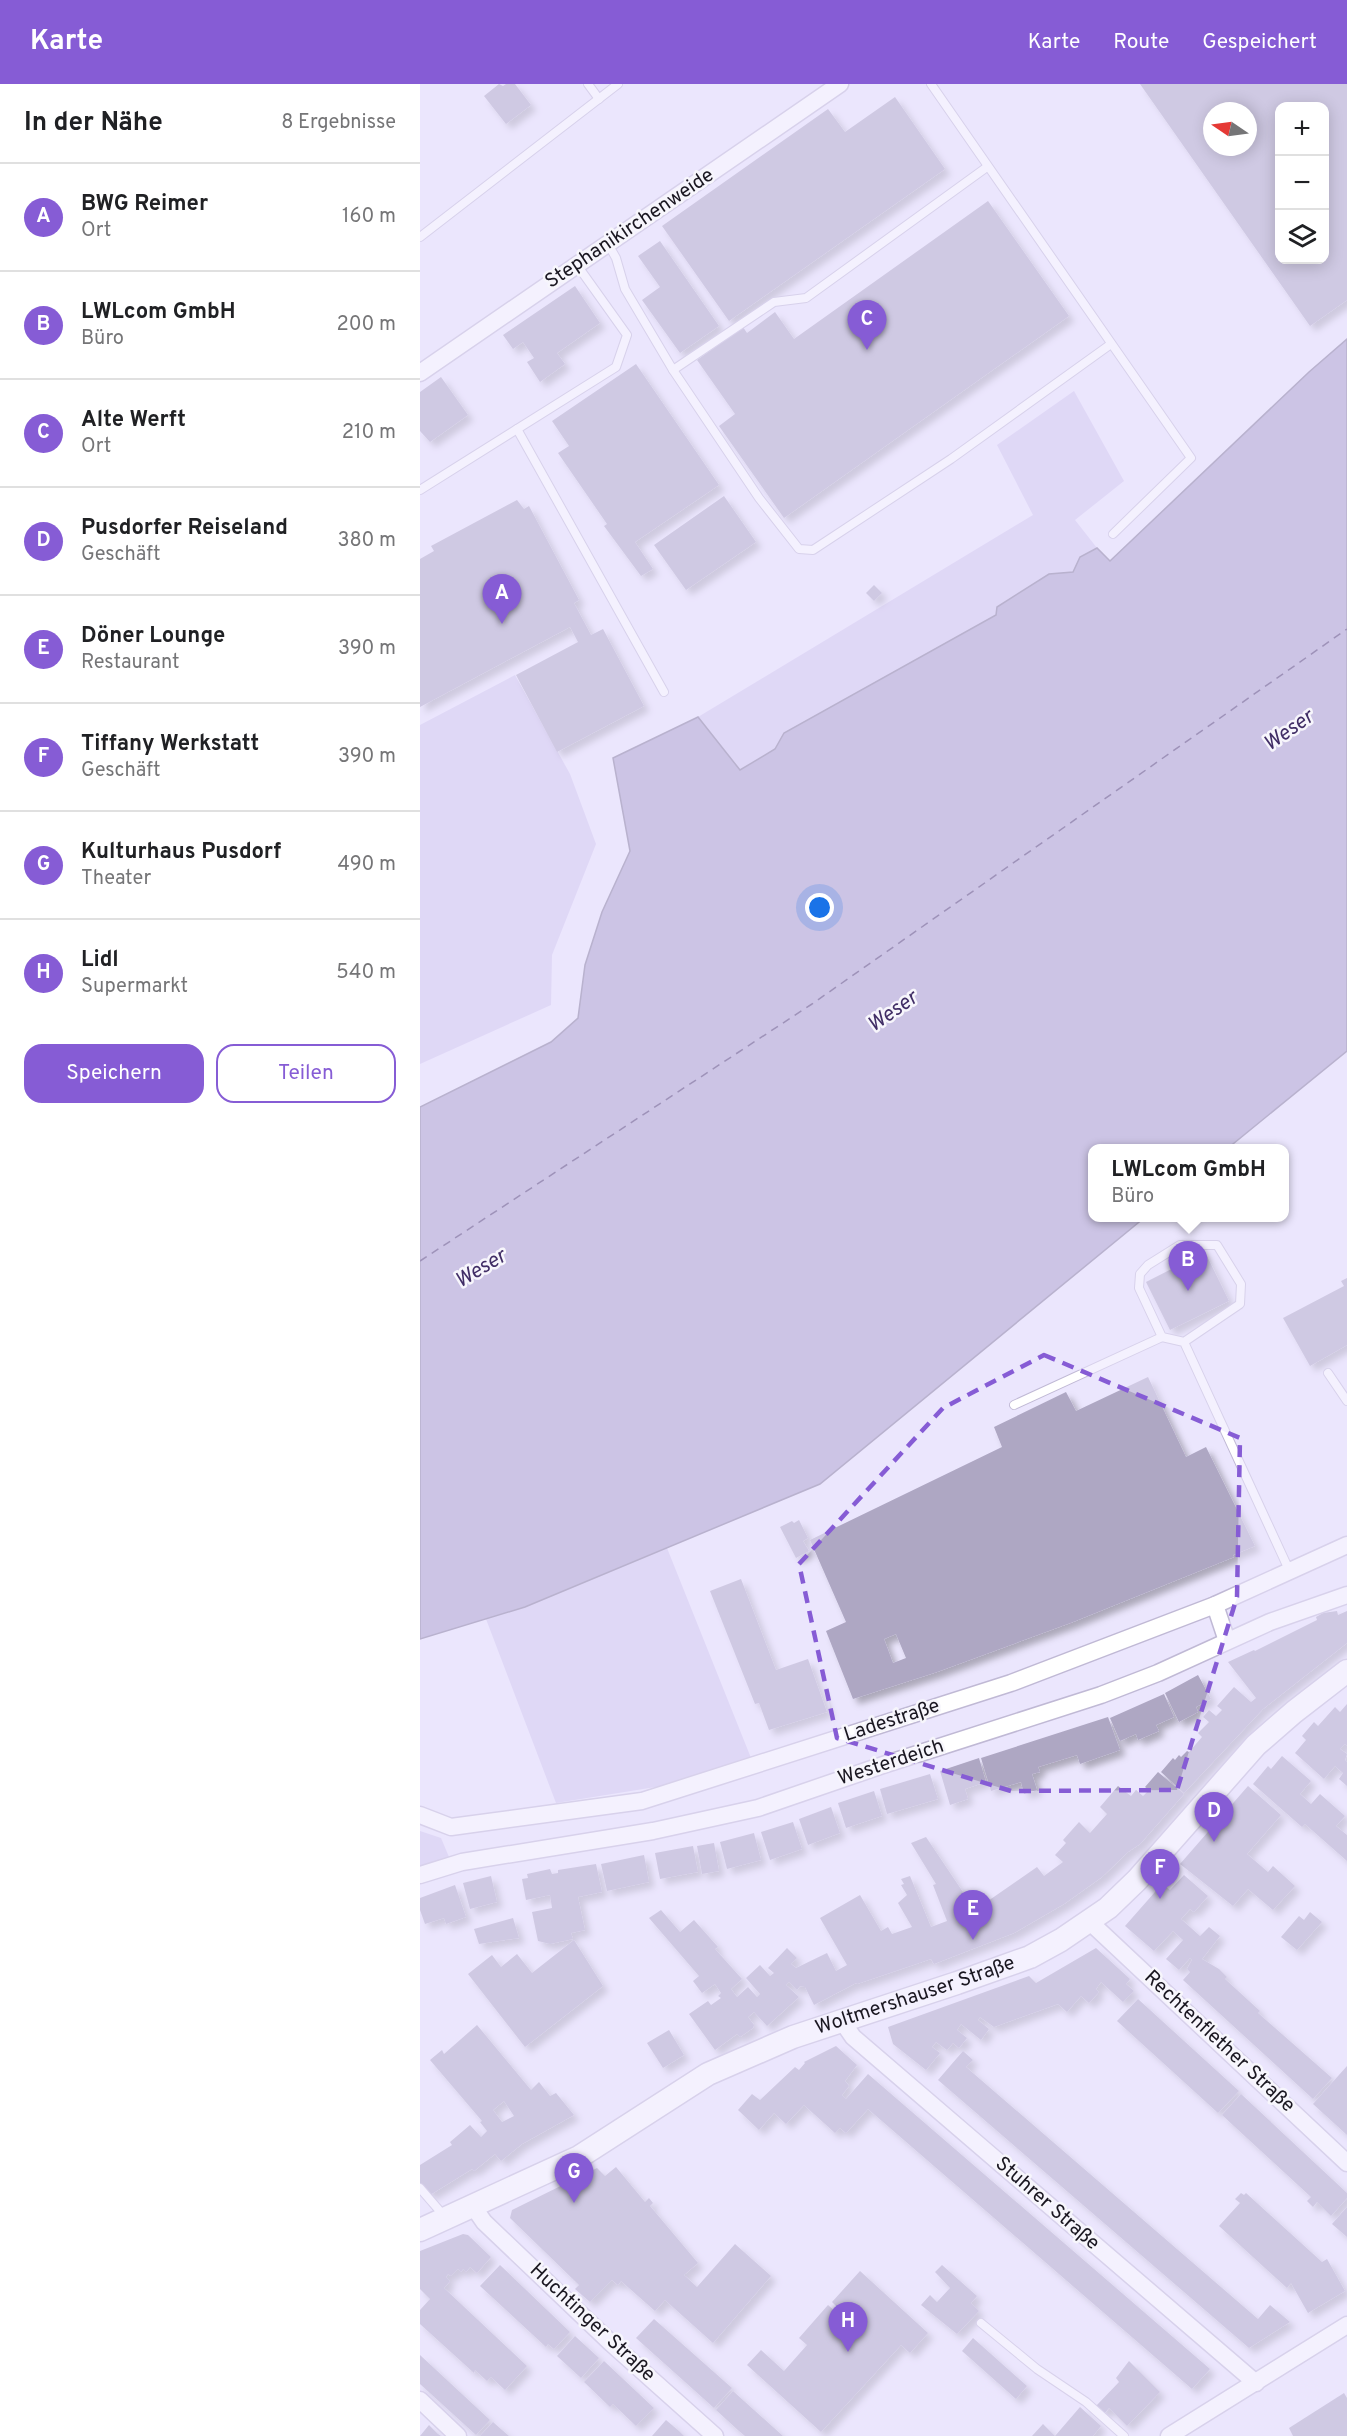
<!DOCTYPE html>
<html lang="de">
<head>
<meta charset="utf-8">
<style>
  :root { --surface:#fff; --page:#f6f6f6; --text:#202124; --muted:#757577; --line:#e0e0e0; --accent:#865cd5 }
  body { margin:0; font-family:Overpass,sans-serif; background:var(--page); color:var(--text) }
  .controls { position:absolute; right:18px; top:18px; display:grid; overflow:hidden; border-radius:12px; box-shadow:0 3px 15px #0003 }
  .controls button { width:54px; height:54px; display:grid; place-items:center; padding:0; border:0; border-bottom:2px solid var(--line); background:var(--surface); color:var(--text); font:30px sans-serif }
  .compass { position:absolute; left:783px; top:18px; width:54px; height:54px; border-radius:50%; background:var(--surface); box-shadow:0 3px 15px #0003; rotate:283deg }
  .you { position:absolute; left:400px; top:824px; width:21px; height:21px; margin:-15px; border:4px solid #fff; border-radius:50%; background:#1a73e8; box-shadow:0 0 0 9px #1a73e833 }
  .badge { display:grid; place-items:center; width:39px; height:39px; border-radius:50%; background:var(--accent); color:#fff; font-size:20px; font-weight:700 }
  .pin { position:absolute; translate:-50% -50px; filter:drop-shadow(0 2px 3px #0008) }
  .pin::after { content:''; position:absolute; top:32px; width:21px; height:18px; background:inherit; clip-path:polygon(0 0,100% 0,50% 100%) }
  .popup { position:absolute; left:668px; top:1060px; width:201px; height:78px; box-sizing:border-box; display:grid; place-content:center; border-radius:12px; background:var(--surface); filter:drop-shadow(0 2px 4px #0005); font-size:20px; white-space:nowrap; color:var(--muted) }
  .popup b { font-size:22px; color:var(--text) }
  .popup::after { content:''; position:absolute; left:50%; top:100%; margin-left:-12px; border:12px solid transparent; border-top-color:var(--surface) }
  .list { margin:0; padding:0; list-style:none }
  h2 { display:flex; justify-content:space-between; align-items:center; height:78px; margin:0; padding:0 24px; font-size:26px }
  h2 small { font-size:20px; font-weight:400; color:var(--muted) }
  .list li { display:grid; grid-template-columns:39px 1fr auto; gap:18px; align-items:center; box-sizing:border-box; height:108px; padding:0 24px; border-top:2px solid var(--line) }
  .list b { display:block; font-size:22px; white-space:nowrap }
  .list p { margin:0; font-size:20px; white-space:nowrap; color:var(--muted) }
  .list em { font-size:20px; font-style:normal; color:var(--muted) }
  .actions { display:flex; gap:12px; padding:18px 24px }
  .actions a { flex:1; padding:14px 0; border:2px solid var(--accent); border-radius:18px; text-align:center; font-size:21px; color:var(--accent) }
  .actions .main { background:var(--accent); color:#fff }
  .icon { flex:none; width:33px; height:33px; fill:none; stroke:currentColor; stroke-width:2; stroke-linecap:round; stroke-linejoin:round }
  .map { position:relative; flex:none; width:927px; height:2352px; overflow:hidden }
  header { display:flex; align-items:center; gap:36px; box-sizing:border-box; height:84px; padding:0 30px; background:var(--accent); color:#fff }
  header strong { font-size:28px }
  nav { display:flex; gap:33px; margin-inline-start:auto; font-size:21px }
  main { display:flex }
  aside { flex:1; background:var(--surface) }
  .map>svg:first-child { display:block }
  .green { fill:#d1c7ee }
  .water { fill:#a69bc7; stroke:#7c7395; stroke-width:1.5 }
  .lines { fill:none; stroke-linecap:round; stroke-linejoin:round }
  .ferry { stroke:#412e66; stroke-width:1.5; stroke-dasharray:8 6; stroke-linecap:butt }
  .building { fill:#aea7c3; fill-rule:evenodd; filter:url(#shadow) }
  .lane-casing { stroke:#c0b9d5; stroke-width:10 }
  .street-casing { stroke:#c0b9d5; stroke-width:19 }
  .secondary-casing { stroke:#c0b9d5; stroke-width:25 }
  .lane { stroke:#fff; stroke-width:8 }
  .street { stroke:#fff; stroke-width:16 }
  .secondary { stroke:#fff; stroke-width:22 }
  .marked { fill:none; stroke:#865cd5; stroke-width:4.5; stroke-dasharray:12 8; stroke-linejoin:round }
  .labels { text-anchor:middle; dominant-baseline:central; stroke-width:5; stroke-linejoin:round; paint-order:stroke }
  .street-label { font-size:20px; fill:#1a1721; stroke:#f7f6fc }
  .water-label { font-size:21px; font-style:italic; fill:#412e66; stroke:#f7f6fc }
</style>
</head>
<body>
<header>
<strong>Karte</strong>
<nav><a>Karte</a><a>Route</a><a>Gespeichert</a></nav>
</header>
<main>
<aside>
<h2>In der Nähe<small>8 Ergebnisse</small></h2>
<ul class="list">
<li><span class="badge">A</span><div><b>BWG Reimer</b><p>Ort</p></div><em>160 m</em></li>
<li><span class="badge">B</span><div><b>LWLcom GmbH</b><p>Büro</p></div><em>200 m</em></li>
<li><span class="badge">C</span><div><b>Alte Werft</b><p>Ort</p></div><em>210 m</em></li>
<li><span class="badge">D</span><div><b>Pusdorfer Reiseland</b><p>Geschäft</p></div><em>380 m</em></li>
<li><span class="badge">E</span><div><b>Döner Lounge</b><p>Restaurant</p></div><em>390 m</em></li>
<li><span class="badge">F</span><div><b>Tiffany Werkstatt</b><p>Geschäft</p></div><em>390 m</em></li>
<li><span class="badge">G</span><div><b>Kulturhaus Pusdorf</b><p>Theater</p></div><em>490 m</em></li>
<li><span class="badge">H</span><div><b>Lidl</b><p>Supermarkt</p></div><em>540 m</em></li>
</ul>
<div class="actions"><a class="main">Speichern</a><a>Teilen</a></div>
</aside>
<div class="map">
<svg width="927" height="2352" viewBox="0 0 927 2352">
  <defs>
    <filter id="shadow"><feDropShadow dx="5.5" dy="5.5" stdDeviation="3" flood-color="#0004"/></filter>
  </defs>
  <rect width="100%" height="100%" fill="#ebe6fd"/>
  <g class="green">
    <polygon points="654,307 704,397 655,436 677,464 660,473 653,488 629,490 578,523 576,531 364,649 355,665 319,686 278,633 613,431 577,361"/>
    <polygon points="95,591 150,690 176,760 132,871 131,921 0,980 0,641"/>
    <polygon points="247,1464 331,1674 248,1701 136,1719 66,1535 105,1523"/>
    <polygon points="0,1747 21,1754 29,1773 0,1783"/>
  </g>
  <polygon class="water" points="927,255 927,967 808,1064 672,1064 672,1134 724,1134 400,1400 105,1523 0,1555 0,1023 131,958 158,934 165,881 182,828 210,767 193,674 278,633 320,686 355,665 364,649 576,531 577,523 629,490 653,488 660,473 677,464 690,477 889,288"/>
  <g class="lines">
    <polyline class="ferry" points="0,1177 392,920 927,545"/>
  </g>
  <g class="building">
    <polygon points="79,0 83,2 86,0 95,0 111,21 86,40 64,12"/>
    <path d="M720 0H927V216L890 242ZM860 22H904V176H860ZM792 27H828V63H792Z"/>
    <polygon points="475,13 525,85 309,237 242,142 408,25 425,48"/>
    <polygon points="568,117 649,232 364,434 299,342 315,330 277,276 323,243 327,249 355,228 374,255"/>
    <polygon points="240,157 299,242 260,269 222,216 240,203 218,172"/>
    <polygon points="155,202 180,239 137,269 145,280 120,298 107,278 114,274 103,258 93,265 83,251"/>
    <polygon points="216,280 299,401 215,458 233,485 221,492 184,442 187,440 138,369 149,362 132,337"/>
    <polygon points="21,293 48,331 10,358 0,347 0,308"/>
    <polygon points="304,412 336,458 266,506 234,461"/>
    <polygon points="97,416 104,425 109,422 159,516 154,519 171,551 183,545 224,622 137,668 96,591 158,558 150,543 0,623 0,475 14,467 11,462"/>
    <polygon points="454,501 462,509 454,517 446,509"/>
    <polygon points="785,1168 809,1217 750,1246 726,1198"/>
    <polygon points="927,1194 927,1261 890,1282 863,1234 924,1202 921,1197"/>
    <path d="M728 1293 766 1373 786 1363 835 1462 813 1471 814 1473 653 1538 517 1588 433 1615 406 1547 426 1538 390 1456 582 1363 574 1343 646 1308 656 1327ZM476 1550 486 1574 473 1579 464 1555Z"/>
    <polygon points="379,1436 388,1454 383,1457 389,1467 376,1474 360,1443 372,1437 374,1439"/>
    <polygon points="321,1495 356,1586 388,1575 407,1628 349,1646 339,1619 335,1620 290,1507"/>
    <polygon points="917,1527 918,1531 927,1527 927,1559 843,1625 764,1709 741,1688 753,1674 755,1676 759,1671 761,1673 767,1667 769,1668 782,1653 778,1649 789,1638 783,1633 789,1626 796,1632 802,1626 797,1622 814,1603 831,1618 836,1614 808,1578 834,1566 835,1567 897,1536 896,1533 903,1529"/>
    <polygon points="778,1591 791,1615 776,1623 778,1628 759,1638 745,1609"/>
    <polygon points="744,1610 754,1633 736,1641 739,1647 718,1656 716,1650 700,1657 690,1634"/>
    <polygon points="927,1620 927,1662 925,1660 920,1665 927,1670 925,1676 927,1678 927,1702 919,1695 923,1689 915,1682 904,1695 875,1669 886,1656 882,1652 894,1638 898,1642 915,1623 920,1628"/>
    <polygon points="688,1633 700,1666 660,1680 657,1671 618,1683 620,1688 612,1690 617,1706 604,1710 601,1698 571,1707 561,1674"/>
    <polygon points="862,1672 891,1697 880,1710 891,1720 900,1710 925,1732 916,1742 927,1751 927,1777 885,1740 882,1743 833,1700 848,1682 851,1685"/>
    <polygon points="559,1674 566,1698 545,1705 548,1715 530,1721 520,1687"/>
    <polygon points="738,1688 764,1710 720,1760 708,1768 682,1793 644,1820 594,1849 514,1880 511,1875 437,1900 436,1899 394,1921 385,1903 380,1902 377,1906 369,1898 366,1901 379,1913 347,1942 334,1928 328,1933 334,1941 333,1944 320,1953 317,1950 295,1966 269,1930 288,1917 291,1921 301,1914 298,1912 301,1909 295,1900 282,1909 273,1897 279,1892 229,1834 241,1826 260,1848 274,1836 298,1863 295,1865 322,1895 311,1905 317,1913 328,1903 337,1913 340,1910 326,1894 340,1881 350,1892 354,1889 348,1884 367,1864 377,1874 371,1880 376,1884 407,1869 416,1887 427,1881 400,1834 440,1811 461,1847 468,1843 472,1850 492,1843 478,1819 487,1811 481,1801 484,1800 481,1795 490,1792 511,1843 527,1837 513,1801 516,1800 491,1759 506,1753 555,1826 617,1783 624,1792 643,1778 635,1771 646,1759 643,1756 659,1738 670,1749 687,1730 680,1723 698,1702 711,1712 716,1706 723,1712 729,1706 725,1703"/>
    <polygon points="510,1690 518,1715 467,1730 460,1705"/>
    <polygon points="828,1702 861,1731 827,1770 848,1788 853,1782 875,1802 853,1826 828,1805 813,1822 760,1780"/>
    <polygon points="454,1707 462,1732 426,1744 418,1719"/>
    <polygon points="411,1723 420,1749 388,1761 379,1735"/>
    <polygon points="373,1738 382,1765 350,1776 341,1748"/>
    <polygon points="334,1749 341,1776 307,1785 300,1758"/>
    <polygon points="294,1759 299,1787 282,1790 277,1762"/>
    <polygon points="273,1762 278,1788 240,1795 235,1769"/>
    <polygon points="224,1771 229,1798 187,1807 181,1780"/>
    <polygon points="176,1780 182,1808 158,1813 165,1846 151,1849 153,1855 130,1860 118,1857 112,1828 132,1824 130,1811 106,1816 102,1795 108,1794 107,1790 130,1785 132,1790 138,1789 138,1786"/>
    <polygon points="764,1791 788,1812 774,1828 770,1825 761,1835 780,1852 789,1843 800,1852 782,1875 799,1885 807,1893 805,1895 840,1927 838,1929 912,1994 893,2015 763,1896 770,1888 767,1885 772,1876 770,1874 759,1886 746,1875 763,1856 753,1847 734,1867 705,1842 742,1800 750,1806"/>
    <polygon points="71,1792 77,1818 50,1825 43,1799"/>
    <polygon points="35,1801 46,1833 26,1840 24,1834 5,1840 0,1826 0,1814"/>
    <polygon points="890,1828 902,1838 877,1866 861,1853 879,1832 884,1836"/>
    <polygon points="93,1834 99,1854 59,1860 54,1845"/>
    <polygon points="154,1856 183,1902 105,1963 48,1890 72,1871 81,1883 97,1870 112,1889"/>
    <polygon points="676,1864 710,1895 706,1900 714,1907 703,1918 681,1898 676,1905 679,1908 669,1919 661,1912 647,1928 638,1920 574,1943 560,1933 558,1936 569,1945 561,1956 541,1940 537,1946 547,1954 539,1964 533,1959 527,1966 516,1958 512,1963 520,1969 506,1986 473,1960 468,1943 609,1892 616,1899"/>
    <polygon points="718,1915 819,2007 798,2029 697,1937"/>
    <path d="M57 1941 111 2006 119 1998 130 2012 136 2009 154 2031 102 2060 81 2077 75 2070 54 2087 52 2085 10 2111 0 2099V2081L32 2061 30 2058 50 2041 61 2053 67 2047 60 2038 62 2037 10 1976 22 1966 24 1970ZM84 2017 94 2032 82 2038 73 2026Z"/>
    <polygon points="249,1946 264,1971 243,1984 227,1959"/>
    <polygon points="416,1962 437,1981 425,1997 429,2002 422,2011 426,2015 448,1990 790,2285 772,2305 448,2025 426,2049 420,2044 415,2049 384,2021 366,2040 354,2029 339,2046 318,2026 332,2010 340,2016 375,1983 379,1986 385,1979 384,1978"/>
    <polygon points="543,1967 553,1976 546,1983 838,2235 850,2221 870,2238 829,2264 518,1996"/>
    <polygon points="927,1982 927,2051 893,2020"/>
    <polygon points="821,2010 927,2109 927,2114 911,2132 897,2118 893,2123 887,2117 891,2113 802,2031"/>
    <polygon points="196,2083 225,2118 229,2114 233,2119 230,2122 278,2179 264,2191 277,2203 315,2160 351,2192 293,2259 245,2216 235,2227 201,2197 198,2201 192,2196 170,2218 155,2205 159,2201 90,2134 92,2126 177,2084 185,2092"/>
    <polygon points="821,2109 824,2111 826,2109 902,2178 907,2175 925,2207 888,2229 871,2199 867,2204 799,2142 820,2119 815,2115"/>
    <polygon points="927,2123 927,2153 912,2140"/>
    <polygon points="43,2150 48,2151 71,2173 57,2189 50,2183 46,2188 43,2185 41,2188 38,2185 31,2192 28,2190 26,2193 30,2197 24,2204 107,2282 85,2306 71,2293 67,2297 55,2286 54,2289 0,2240 0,2226 10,2215 0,2205 0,2167"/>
    <polygon points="80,2181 150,2248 134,2265 128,2260 126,2263 60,2202"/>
    <polygon points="522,2181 557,2212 551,2219 559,2227 537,2250 501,2221 510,2211 517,2218 530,2204 515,2188"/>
    <polygon points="440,2187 508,2249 490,2269 481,2261 401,2348 327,2281 341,2266 364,2287 387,2261 379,2254 408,2221 417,2229 420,2226 412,2218"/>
    <polygon points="234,2235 312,2304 294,2324 216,2254"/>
    <polygon points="155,2252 179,2274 161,2294 137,2272"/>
    <polygon points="553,2254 607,2302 596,2315 542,2267"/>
    <polygon points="0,2271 70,2336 56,2351 0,2300"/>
    <polygon points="184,2277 234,2324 216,2342 193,2320 190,2323 164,2298"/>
    <polygon points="709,2277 740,2308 707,2342 689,2324 684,2330 676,2322 699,2298 696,2294"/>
    <polygon points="313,2307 324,2317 363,2352 325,2352 319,2347 296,2326"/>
    <polygon points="924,2309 927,2314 927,2352 873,2352 869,2344"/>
    <polygon points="660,2323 681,2342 673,2352 612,2352 623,2340 635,2352"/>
    <polygon points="246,2336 259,2347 264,2352 232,2352"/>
    <polygon points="73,2338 82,2346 89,2352 60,2352"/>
    <polygon points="9,2341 18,2350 21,2352 0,2352"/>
  </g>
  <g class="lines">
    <g class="lane-casing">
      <g id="lane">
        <polyline points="168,0 179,15"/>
        <polyline points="511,0 771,374 693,450"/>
        <polyline points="0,153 198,0"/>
        <polyline points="188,160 196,174 205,205 253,286 339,414 379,465 393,466 531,375 691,260"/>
        <polyline points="253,286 354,218 386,214 567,83"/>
        <polyline points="97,345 244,608"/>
        <polyline points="0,406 196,283 207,251 157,181"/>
        <polyline points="764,1258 742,1253 719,1204 720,1190 728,1181 760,1161 797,1161 821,1200 820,1220 764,1258 870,1488"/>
        <polyline points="908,1289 927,1317"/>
        <polyline points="594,1321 742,1253"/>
        <polyline points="0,2104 25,2133"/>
        <polyline points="561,2239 617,2285 666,2318 704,2352"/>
      </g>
    </g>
    <g class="street-casing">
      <g id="street">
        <polyline points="0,289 420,0"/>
        <polyline points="795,1521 807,1557"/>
        <polyline points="0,1731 31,1743 222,1717 591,1599 795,1521 927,1461"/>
        <polyline points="0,1791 42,1778 233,1747 338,1724 463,1681 681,1611 738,1589 850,1538 927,1511"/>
        <polyline points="670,1838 927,2079"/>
        <polyline points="422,1937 433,1953 836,2299"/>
        <polyline points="53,2122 64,2138 192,2260 295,2352"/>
        <polyline points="0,2316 38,2352"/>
        <polyline points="749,2352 927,2241"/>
      </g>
    </g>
    <g class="secondary-casing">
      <g id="secondary">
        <path id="s1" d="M0 2146 159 2073 288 1990 373 1953 537 1899 610 1873 641 1856 688 1824 717 1796 836 1661 874 1628 927 1587"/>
      </g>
    </g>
    <use href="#lane" class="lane"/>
    <use href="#street" class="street"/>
    <use href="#secondary" class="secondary"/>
  </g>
  <path d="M0 0H927V2352H0ZM624 1271 820 1354 817 1513 757 1706 591 1707 417 1654 379 1480 523 1324Z" fill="#ebe6fd" fill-opacity=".55" fill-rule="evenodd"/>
  <path class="marked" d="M624 1271 820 1354 817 1513 757 1706 591 1707 417 1654 379 1480 523 1324Z"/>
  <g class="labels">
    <g class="street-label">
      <text transform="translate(210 145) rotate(-34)">Stephanikirchenweide</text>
      <text transform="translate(472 1637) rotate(-18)">Ladestraße</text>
      <text transform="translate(471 1679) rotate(-18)">Westerdeich</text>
      <text stroke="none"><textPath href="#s1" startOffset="550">Woltmershauser Straße</textPath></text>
      <text transform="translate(799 1958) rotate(43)">Rechtenflether Straße</text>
      <text transform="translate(627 2120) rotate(41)">Stuhrer Straße</text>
      <text transform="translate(172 2239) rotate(43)">Huchtinger Straße</text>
    </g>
    <g class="water-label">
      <text transform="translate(869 647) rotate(-35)">Weser</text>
      <text transform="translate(473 928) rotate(-35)">Weser</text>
      <text transform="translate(61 1185) rotate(-31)">Weser</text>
    </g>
  </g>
</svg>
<div class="controls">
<button>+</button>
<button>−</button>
<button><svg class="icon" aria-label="layers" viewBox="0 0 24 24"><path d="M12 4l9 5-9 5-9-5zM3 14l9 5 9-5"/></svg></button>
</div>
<svg class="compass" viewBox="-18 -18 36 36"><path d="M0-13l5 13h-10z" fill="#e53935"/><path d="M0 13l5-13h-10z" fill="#757577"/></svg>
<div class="you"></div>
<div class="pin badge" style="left:82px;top:540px">A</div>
<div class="pin badge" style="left:768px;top:1207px">B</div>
<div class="popup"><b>LWLcom GmbH</b>Büro</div>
<div class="pin badge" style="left:447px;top:266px">C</div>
<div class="pin badge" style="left:794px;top:1758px">D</div>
<div class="pin badge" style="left:553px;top:1856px">E</div>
<div class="pin badge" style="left:740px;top:1815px">F</div>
<div class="pin badge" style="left:154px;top:2119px">G</div>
<div class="pin badge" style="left:428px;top:2268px">H</div>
</div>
</main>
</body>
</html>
